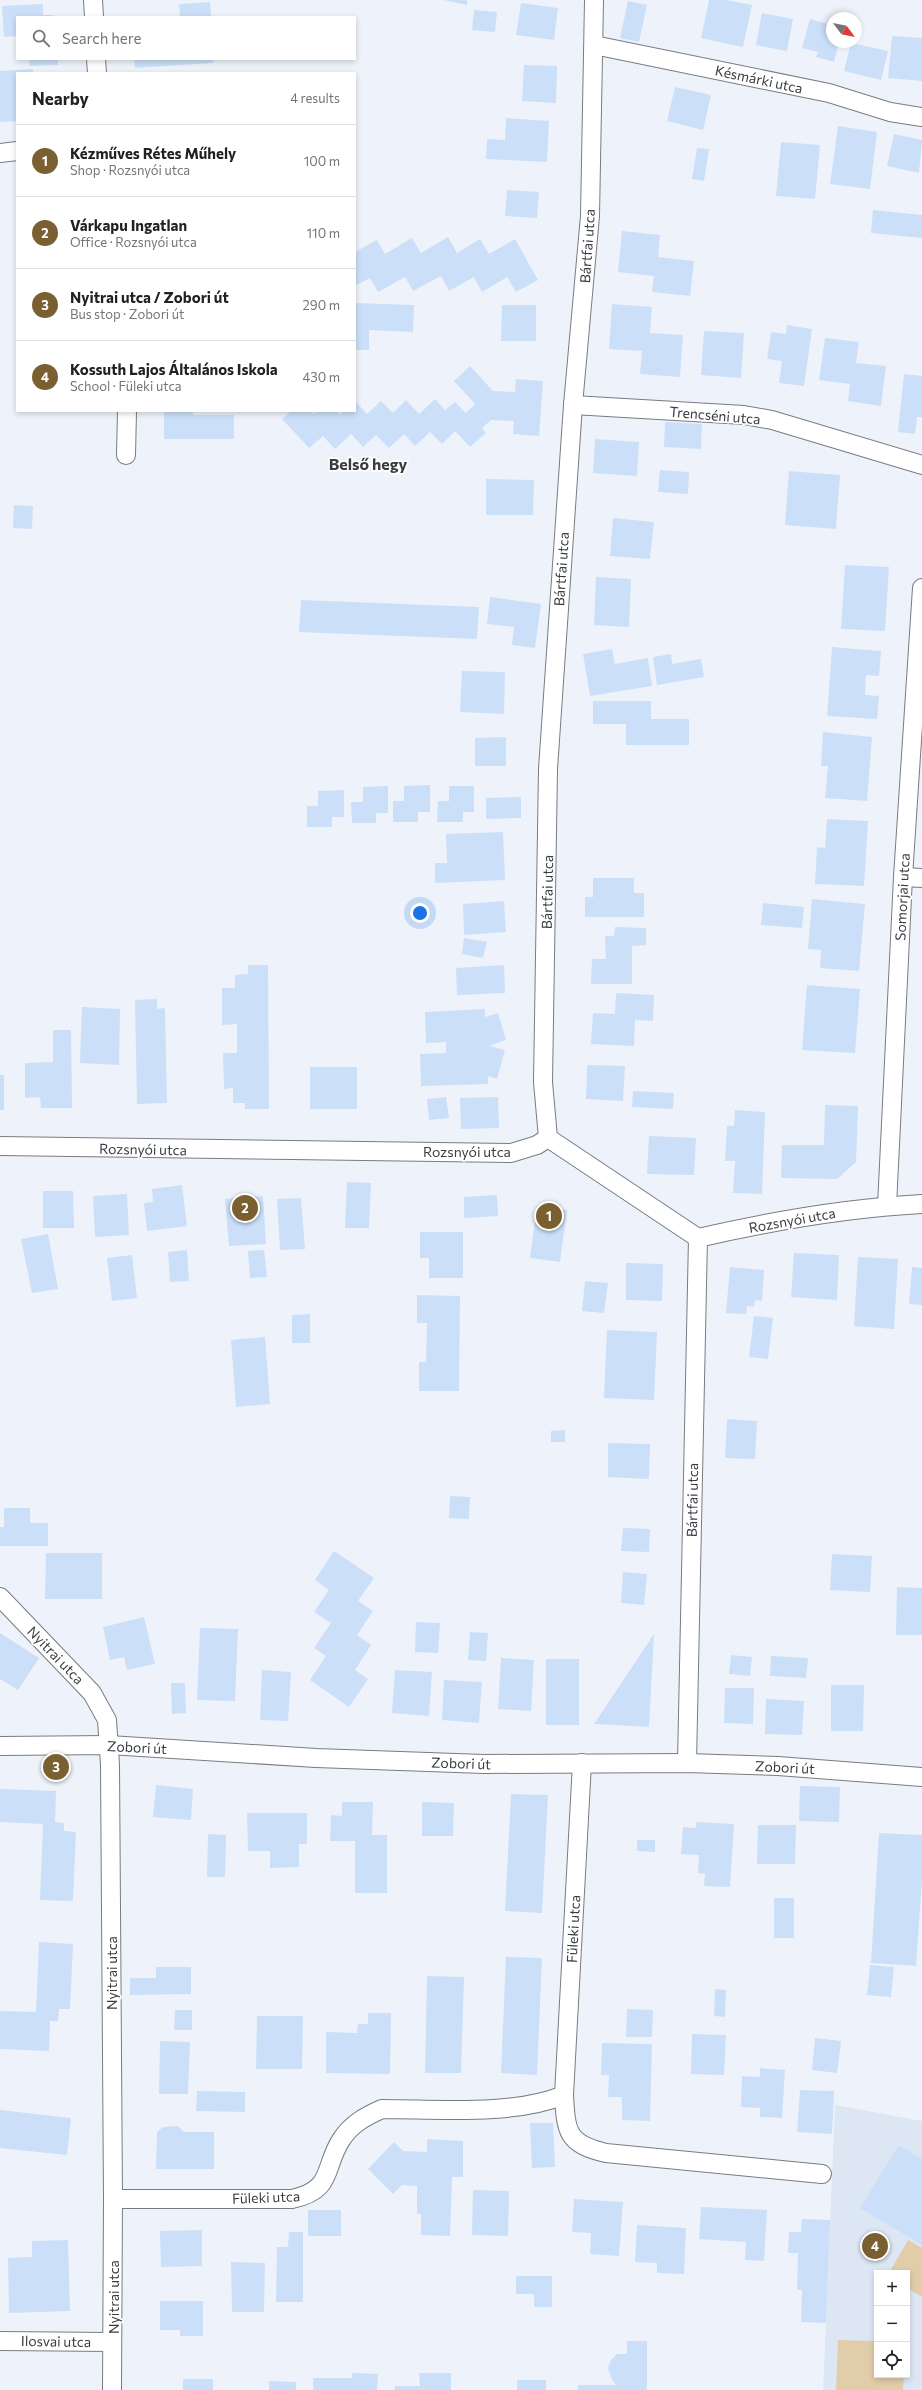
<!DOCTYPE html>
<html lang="en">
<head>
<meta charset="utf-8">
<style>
  :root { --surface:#fff; --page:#f6f6f6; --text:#202124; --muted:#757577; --line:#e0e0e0; --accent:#7a6031 }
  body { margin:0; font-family:Commissioner,sans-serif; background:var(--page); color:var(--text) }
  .controls { position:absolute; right:12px; bottom:12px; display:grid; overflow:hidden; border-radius:0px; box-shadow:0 2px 6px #0003 }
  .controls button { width:36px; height:36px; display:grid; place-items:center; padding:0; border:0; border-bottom:1px solid var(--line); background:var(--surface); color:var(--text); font:20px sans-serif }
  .compass { position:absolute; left:826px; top:12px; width:36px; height:36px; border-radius:50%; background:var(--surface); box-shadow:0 2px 6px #0003; rotate:122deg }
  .you { position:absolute; left:420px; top:913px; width:14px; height:14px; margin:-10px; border:3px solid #fff; border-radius:50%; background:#1a73e8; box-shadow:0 0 0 6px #1a73e833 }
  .badge { display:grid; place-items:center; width:26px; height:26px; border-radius:50%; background:var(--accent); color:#fff; font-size:13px; font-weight:700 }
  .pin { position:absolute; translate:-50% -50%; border:2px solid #fff; box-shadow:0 1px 4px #0006 }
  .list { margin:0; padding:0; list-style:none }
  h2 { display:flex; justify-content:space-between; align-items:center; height:52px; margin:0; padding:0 16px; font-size:17px }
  h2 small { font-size:13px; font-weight:400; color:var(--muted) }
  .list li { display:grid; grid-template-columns:26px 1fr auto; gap:12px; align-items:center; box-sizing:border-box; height:72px; padding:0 16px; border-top:1px solid var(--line) }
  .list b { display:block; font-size:15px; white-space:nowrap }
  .list p { margin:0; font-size:13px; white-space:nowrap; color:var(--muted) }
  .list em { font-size:13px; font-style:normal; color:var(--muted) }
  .icon { flex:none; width:22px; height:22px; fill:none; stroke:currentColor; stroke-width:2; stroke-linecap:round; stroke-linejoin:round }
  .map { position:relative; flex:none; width:922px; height:2390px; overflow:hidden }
  .search { position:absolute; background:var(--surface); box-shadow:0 2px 6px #0003; left:16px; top:16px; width:340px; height:44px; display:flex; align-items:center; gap:10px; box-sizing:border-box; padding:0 14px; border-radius:0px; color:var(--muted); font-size:15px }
  .panel { position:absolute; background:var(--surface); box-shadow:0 2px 6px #0003; left:16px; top:72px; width:340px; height:340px; border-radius:0px }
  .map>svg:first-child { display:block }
  .built { fill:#dde7f4; fill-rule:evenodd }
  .green { fill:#e2cdab }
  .building { fill:#cbdff9 }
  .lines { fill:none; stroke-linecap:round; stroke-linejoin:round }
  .street-casing { stroke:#777c83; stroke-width:20 }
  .street { stroke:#fff; stroke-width:18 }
  .labels { text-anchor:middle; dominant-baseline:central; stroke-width:3.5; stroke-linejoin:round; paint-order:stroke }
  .street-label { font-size:14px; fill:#3a3c3f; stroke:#fff }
  .quarter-label { font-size:16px; font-weight:bold; fill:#3a3c3f; stroke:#fff }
</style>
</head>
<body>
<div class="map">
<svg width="922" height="2390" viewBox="0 0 922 2390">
  <rect width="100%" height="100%" fill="#eef3fb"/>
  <path class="built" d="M835 2105 922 2121V2390H823ZM877 2273H907V2375H877Z"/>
  <g class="green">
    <polygon points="908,2240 922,2248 922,2297 907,2288 907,2273 889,2273"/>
    <polygon points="838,2340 877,2341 877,2375 904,2375 903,2390 836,2390"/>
  </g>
  <g class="building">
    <polygon points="444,0 467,0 467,5"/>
    <polygon points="709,0 726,0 752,5 743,47 701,38"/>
    <polygon points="628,1 647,5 639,42 620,38"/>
    <polygon points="210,2 211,17 180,17 179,4"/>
    <polygon points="521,3 558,8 554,40 516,35"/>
    <polygon points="43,4 43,15 53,15 53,17 17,17 17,36 4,37 2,6"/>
    <polygon points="474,10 497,12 495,32 472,30"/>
    <polygon points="762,13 793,19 787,51 756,45"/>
    <polygon points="810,19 832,25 832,42 839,42 834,62 816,57 818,52 802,48"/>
    <polygon points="892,36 922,38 922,81 888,78"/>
    <polygon points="851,43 888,51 881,80 844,71"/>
    <polygon points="29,59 58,59 58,65 30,66"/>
    <polygon points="134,59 213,59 213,63 135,68"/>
    <polygon points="524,65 557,66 556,103 522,101"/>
    <polygon points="33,69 33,73 17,73 17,121 0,122 0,71"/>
    <polygon points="675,87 711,95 703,130 667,121"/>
    <polygon points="506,118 549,121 547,162 486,159 487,139 505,140"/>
    <polygon points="838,126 877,132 870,189 830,184"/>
    <polygon points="894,134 922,140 919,173 887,166"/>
    <polygon points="781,142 820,145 815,199 776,196"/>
    <polygon points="697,148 709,149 704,181 692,179"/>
    <polygon points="507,190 539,192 537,218 505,216"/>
    <polygon points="873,210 922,215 922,238 871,233"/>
    <polygon points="622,231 660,235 658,257 694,261 690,296 652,292 654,276 618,272"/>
    <polygon points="448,237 457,253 480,239 489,254 515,239 538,280 516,292 507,277 482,292 474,277 449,291 441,276 413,291 405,277 378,292 370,278 355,286 355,252 377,240 385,254 412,238 421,253"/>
    <polygon points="355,303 414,305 413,332 369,330 369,350 355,350"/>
    <polygon points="612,304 652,307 650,333 683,335 680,377 640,374 642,351 609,349"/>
    <polygon points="502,305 536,305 536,341 501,341"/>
    <polygon points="787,325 812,329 804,386 779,383 782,361 767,359 771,332 786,334"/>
    <polygon points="704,331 744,333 741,378 701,375"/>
    <polygon points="825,338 859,342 856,363 886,366 881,406 848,401 850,384 819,380"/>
    <polygon points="470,366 493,391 515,392 516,379 543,381 539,436 513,434 514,421 491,420 482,428 486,433 470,447 455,431 442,444 430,432 415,446 404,434 389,448 376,435 363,447 351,434 335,449 323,436 309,448 282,419 291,411 311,411 314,414 317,411 337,411 340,415 344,411 355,411 355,401 367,414 381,401 393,413 406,400 419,414 435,399 445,410 455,402 466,413 475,404 454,381"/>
    <polygon points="904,374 922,376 922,417 917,417 915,434 898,432"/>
    <polygon points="164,411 193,411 193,415 234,415 234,439 164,439"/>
    <polygon points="665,422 702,424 701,449 664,447"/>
    <polygon points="595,439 639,442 637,476 593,473"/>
    <polygon points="660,470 689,472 688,494 658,492"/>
    <polygon points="789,471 840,475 836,529 785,525"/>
    <polygon points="486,479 534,480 533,515 486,515"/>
    <polygon points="14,505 33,506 32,529 13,528"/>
    <polygon points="613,518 654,522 650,559 610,556"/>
    <polygon points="845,565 889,567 885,631 841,629"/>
    <polygon points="596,577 631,579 629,627 594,625"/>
    <polygon points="490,597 541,604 535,648 512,645 514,627 487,624"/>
    <polygon points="301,600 479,607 477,639 299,632"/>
    <polygon points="832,647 881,651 879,676 866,675 865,695 879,696 877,719 827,716"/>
    <polygon points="612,649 615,664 648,658 652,686 590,696 583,654"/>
    <polygon points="671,654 672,664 701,659 704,677 657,685 653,657"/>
    <polygon points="462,671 505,672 504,714 460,712"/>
    <polygon points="593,701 651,701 651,719 689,719 689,745 626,745 626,724 593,724"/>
    <polygon points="823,732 872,737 867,801 825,798 828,766 821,766"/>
    <polygon points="506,737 506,766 475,766 475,738"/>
    <polygon points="430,785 430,812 418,812 418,822 393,822 393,801 404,801 404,786"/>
    <polygon points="388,786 388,813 376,813 376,823 352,823 351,802 363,802 363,787"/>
    <polygon points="449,786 474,786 474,812 463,812 463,822 437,822 438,801 449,801"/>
    <polygon points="344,790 344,817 332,817 332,827 307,827 307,806 318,806 318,791"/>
    <polygon points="521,797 521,818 486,819 486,798"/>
    <polygon points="827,819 868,821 864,886 815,884 817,847 825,848"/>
    <polygon points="503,832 505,880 435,883 435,863 447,863 446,834"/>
    <polygon points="593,878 634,878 634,893 644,893 644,917 585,917 585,897 593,897"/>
    <polygon points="812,899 865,904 859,971 820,968 821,950 808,949"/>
    <polygon points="504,901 506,932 464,935 463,904"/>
    <polygon points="763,903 804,907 802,928 761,925"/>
    <polygon points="615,927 646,928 646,945 632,946 632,984 591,984 592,959 606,959 605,936 614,936"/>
    <polygon points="464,938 487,942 483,958 462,954"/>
    <polygon points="248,965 268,965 269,1109 245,1109 245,1103 233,1103 233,1088 224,1089 223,1053 237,1053 237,1024 222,1025 222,988 235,988 235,975 248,974"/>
    <polygon points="504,965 505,993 457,995 456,968"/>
    <polygon points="807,985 860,989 855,1053 802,1050"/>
    <polygon points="616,993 654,995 653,1021 635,1020 634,1046 591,1044 593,1013 615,1014"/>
    <polygon points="157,999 157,1009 165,1008 167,1103 137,1104 135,1000"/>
    <polygon points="82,1007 120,1009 119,1065 80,1063"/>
    <polygon points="485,1009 485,1017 498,1013 506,1040 489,1046 505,1050 497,1079 488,1076 488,1084 421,1086 420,1054 446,1053 446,1042 426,1043 425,1012"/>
    <polygon points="53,1030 71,1030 72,1108 41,1108 40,1097 25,1098 25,1063 53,1062"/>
    <polygon points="587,1065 625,1066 623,1101 586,1099"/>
    <rect x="310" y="1067" width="47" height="42"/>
    <rect x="0" y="1075" width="4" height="35"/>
    <polygon points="633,1091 674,1093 673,1109 632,1107"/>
    <polygon points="446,1097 449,1118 429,1120 427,1099"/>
    <polygon points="498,1097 499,1128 461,1129 460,1098"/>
    <polygon points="825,1105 858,1106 856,1162 837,1179 781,1178 782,1145 824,1145"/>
    <polygon points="735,1110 765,1112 762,1194 733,1193 735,1161 725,1161 727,1126 734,1126"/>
    <polygon points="649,1136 696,1138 694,1175 647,1174"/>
    <polygon points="347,1182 371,1183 369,1228 345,1228"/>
    <polygon points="182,1185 187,1226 147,1231 144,1203 153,1202 152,1189"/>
    <polygon points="43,1191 73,1191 74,1228 43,1228"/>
    <polygon points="127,1194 129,1235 95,1237 93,1196"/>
    <polygon points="497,1195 498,1216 464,1218 464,1197"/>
    <polygon points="263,1196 266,1244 229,1246 225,1199"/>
    <polygon points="301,1198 305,1249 280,1250 277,1199"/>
    <polygon points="537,1206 567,1210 560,1262 530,1258"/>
    <polygon points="420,1232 463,1232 463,1278 429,1278 429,1258 420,1258"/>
    <polygon points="48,1234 58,1289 32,1293 21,1239"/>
    <polygon points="187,1250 189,1281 170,1282 168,1252"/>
    <polygon points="264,1250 267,1277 250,1278 248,1251"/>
    <polygon points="794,1253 839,1255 837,1300 791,1297"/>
    <polygon points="132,1255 137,1298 112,1301 107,1258"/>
    <polygon points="858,1257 898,1259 894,1329 854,1326"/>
    <polygon points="626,1263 663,1264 662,1301 626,1300"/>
    <polygon points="730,1267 764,1270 762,1301 755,1300 754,1307 747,1306 746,1314 726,1313"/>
    <polygon points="912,1267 922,1268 922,1305 909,1304"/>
    <polygon points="585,1281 608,1283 604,1313 582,1311"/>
    <polygon points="417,1295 460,1296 459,1391 419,1391 419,1362 426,1362 427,1323 417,1323"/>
    <polygon points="310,1314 310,1343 292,1343 292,1315"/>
    <polygon points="754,1316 773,1318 768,1359 749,1357"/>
    <polygon points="607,1330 657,1332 654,1400 604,1398"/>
    <polygon points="265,1337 270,1404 236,1407 231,1340"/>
    <polygon points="727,1419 757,1421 755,1459 725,1458"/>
    <polygon points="565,1430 565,1442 551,1442 551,1431"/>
    <polygon points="608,1443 650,1444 649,1479 608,1477"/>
    <polygon points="450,1496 470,1497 469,1519 449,1518"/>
    <polygon points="4,1508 30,1508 30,1523 48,1523 48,1546 0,1546 0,1527 4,1527"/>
    <polygon points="623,1528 650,1529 649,1552 621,1551"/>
    <polygon points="334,1551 374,1578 358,1601 373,1611 357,1635 371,1645 355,1670 368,1679 349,1707 310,1680 326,1656 314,1648 331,1623 314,1612 329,1590 315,1580"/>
    <polygon points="46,1553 102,1553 102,1599 45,1599"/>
    <polygon points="832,1554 872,1556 870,1592 830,1590"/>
    <polygon points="623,1572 647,1574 644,1605 621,1603"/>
    <polygon points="897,1587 922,1588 922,1635 896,1635"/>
    <polygon points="144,1617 155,1664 127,1670 124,1657 110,1660 103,1627"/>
    <polygon points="416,1622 440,1623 438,1653 415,1652"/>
    <polygon points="200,1628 238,1629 235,1701 197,1700"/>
    <polygon points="470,1632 488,1633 486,1661 468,1660"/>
    <polygon points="0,1633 39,1658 18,1690 0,1679"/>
    <polygon points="654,1634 649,1727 594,1724"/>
    <polygon points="731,1655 752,1657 750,1676 729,1674"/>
    <polygon points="771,1656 808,1658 806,1678 770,1676"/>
    <polygon points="501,1658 534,1660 531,1711 498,1709"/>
    <rect x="546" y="1659" width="33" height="66"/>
    <polygon points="262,1670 291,1672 288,1721 260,1720"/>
    <polygon points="395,1670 432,1672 429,1716 392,1713"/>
    <polygon points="444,1680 482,1682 479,1723 442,1720"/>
    <polygon points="171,1683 185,1683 186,1713 172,1714"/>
    <polygon points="831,1685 864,1685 863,1731 831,1731"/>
    <polygon points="725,1688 754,1688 753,1724 724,1723"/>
    <polygon points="766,1699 804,1701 802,1735 765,1734"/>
    <polygon points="156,1785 193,1789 191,1820 153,1817"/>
    <polygon points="800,1786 840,1787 839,1822 799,1821"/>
    <polygon points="0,1789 56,1791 55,1822 64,1823 64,1831 76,1832 73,1901 40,1900 43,1824 0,1822"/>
    <polygon points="511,1794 548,1795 542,1913 505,1911"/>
    <polygon points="342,1802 373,1802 372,1835 387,1835 387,1893 355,1893 355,1841 330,1841 331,1815 342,1816"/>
    <polygon points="422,1802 454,1803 453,1836 422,1836"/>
    <polygon points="247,1813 307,1813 307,1844 299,1844 299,1867 270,1868 270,1851 248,1851"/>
    <polygon points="696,1822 734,1824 730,1887 704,1886 705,1874 698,1873 699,1855 681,1854 683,1827 696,1828"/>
    <polygon points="758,1825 796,1825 795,1864 757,1864"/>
    <polygon points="879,1833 922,1835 922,1879 916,1966 871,1963"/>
    <polygon points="208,1834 226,1835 225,1877 207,1877"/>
    <polygon points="637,1840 655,1840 655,1852 637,1851"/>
    <rect x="774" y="1898" width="20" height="40"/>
    <polygon points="39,1942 73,1944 70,2009 59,2009 58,2021 50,2021 49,2051 0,2049 0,2011 36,2012"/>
    <polygon points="506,1957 542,1958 537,2075 501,2073"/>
    <polygon points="870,1965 894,1967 891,1997 867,1995"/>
    <polygon points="156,1967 191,1967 191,1994 130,1995 130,1978 156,1978"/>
    <polygon points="427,1976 464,1977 461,2073 425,2073"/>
    <polygon points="715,1989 726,1990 725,2017 714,2016"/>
    <polygon points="627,2009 653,2010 652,2037 626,2037"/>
    <polygon points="175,2010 192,2010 192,2030 174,2030"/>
    <polygon points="368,2013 391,2013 390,2074 326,2073 326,2032 357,2033 358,2024 368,2024"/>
    <polygon points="257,2016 303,2016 302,2069 256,2069"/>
    <polygon points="692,2034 726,2035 724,2075 691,2074"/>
    <polygon points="815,2038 841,2041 837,2073 812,2070"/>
    <polygon points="160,2041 190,2042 188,2094 159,2094"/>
    <polygon points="602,2043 652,2044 650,2121 622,2120 622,2097 608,2097 609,2075 601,2075"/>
    <polygon points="760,2068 785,2070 782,2118 760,2117 760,2108 741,2107 742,2076 760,2077"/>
    <polygon points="800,2090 834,2091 832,2134 797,2132"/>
    <polygon points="197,2091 245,2092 245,2112 196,2111"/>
    <polygon points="0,2110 71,2118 67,2155 0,2148"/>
    <polygon points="530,2123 553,2123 555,2167 532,2168"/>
    <polygon points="178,2126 184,2132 214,2132 214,2169 156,2169 157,2132 163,2127"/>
    <polygon points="427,2139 463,2141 463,2177 452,2177 450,2236 421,2235 421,2214 417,2214 417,2186 402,2185 393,2194 368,2169 394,2142 403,2151 427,2152"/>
    <polygon points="899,2145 922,2159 922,2245 860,2208"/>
    <polygon points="473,2190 509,2191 508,2236 472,2235"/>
    <polygon points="574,2199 623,2202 619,2256 590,2254 591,2233 572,2232"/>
    <polygon points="701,2207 767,2210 764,2261 745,2260 746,2242 699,2239"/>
    <rect x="308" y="2210" width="33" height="26"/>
    <polygon points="802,2219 830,2220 826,2323 801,2322 802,2290 797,2290 798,2253 788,2253 789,2232 801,2232"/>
    <polygon points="637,2225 686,2228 684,2274 657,2273 657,2263 635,2262"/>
    <polygon points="202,2230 202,2266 161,2267 160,2231"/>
    <polygon points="289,2232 303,2232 303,2302 276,2302 277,2247 288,2247"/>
    <polygon points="68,2240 70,2311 9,2313 8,2258 32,2257 32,2241"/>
    <polygon points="231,2262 265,2263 264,2312 232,2312"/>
    <polygon points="516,2276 552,2276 552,2307 534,2307 534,2294 516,2294"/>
    <polygon points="160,2301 203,2301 203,2336 180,2336 180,2330 160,2330"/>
    <polygon points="627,2341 647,2341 647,2390 578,2390 578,2385 616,2385 611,2378 608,2368 611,2360 617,2354 627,2354"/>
    <polygon points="352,2373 378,2374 377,2390 313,2390 313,2378 352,2378"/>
    <polygon points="419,2373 451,2373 451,2390 395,2390 395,2386 420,2386"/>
    <rect x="183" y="2379" width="30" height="11"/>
    <rect x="517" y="2380" width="29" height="10"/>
    <polygon points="269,2381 296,2382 296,2390 269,2390"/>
  </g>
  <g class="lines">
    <g class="street-casing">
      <g id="street">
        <polyline points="93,0 94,17"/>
        <polyline points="594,45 829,93 890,112 922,117"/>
        <polyline points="96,59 97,73"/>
        <polyline points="0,153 17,151"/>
        <polyline points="573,405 744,415 772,420 922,465"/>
        <polyline points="126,455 127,411"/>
        <polyline points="903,877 922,878"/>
        <polyline points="548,1138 543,1082 548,769 573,405 590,216 594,0"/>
        <path d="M548 1138 698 1238C772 1221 846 1208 922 1204"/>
        <polyline points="0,1146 511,1153 537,1145 548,1138"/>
        <polyline points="887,1206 903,877 922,588"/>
        <polyline points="0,1597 92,1693 107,1720 110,1765 113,2199 112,2390"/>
        <polyline points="0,1746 109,1745 316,1758 484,1764 687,1763 778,1766 922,1777"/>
        <polyline points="687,1763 698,1238"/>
        <path d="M564 2095C566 2132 567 2144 606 2153L822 2174"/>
        <path d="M113 2199H292C334 2190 323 2168 341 2140 351 2124 366 2116 382 2109 438 2109 513 2116 564 2095L582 1763"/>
        <polyline points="0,2341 112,2342"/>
      </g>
    </g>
    <use href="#street" class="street"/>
  </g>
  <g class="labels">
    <g class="street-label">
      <text transform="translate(759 79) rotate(12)">Késmárki utca</text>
      <text transform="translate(587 246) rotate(-86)">Bártfai utca</text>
      <text transform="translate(715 415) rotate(5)">Trencséni utca</text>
      <text transform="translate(561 569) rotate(-86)">Bártfai utca</text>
      <text transform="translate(547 892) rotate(-89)">Bártfai utca</text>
      <text transform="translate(902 897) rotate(-87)">Somorjai utca</text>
      <text transform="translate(143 1149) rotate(1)">Rozsnyói utca</text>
      <text x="467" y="1151">Rozsnyói utca</text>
      <text transform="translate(792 1220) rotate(-10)">Rozsnyói utca</text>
      <text transform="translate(692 1500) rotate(-89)">Bártfai utca</text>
      <text transform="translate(56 1655) rotate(46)">Nyitrai utca</text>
      <text transform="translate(137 1747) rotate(3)">Zobori út</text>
      <text transform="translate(461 1763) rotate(2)">Zobori út</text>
      <text transform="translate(785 1767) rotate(3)">Zobori út</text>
      <text transform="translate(573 1929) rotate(-87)">Füleki utca</text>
      <text transform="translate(111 1973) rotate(-90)">Nyitrai utca</text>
      <text transform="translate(266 2197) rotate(-2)">Füleki utca</text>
      <text transform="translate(113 2297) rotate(-90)">Nyitrai utca</text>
      <text transform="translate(56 2341) rotate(1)">Ilosvai utca</text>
    </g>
    <g class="quarter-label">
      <text x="368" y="463">Belső hegy</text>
    </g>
  </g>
</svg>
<div class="controls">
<button>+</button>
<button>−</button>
<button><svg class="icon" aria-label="locate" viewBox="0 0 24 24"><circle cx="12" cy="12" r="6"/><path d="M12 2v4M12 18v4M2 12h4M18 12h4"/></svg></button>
</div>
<svg class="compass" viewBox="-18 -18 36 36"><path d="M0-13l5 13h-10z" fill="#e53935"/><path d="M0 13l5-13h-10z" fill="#757577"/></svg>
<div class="you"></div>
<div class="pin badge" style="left:549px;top:1216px">1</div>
<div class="pin badge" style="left:245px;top:1208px">2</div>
<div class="pin badge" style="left:56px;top:1767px">3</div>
<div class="pin badge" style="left:875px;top:2246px">4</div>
<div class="search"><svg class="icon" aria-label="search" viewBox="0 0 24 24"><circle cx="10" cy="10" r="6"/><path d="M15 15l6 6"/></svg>Search here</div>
<section class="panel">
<h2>Nearby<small>4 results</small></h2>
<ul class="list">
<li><span class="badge">1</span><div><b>Kézműves Rétes Műhely</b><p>Shop · Rozsnyói utca</p></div><em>100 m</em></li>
<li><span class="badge">2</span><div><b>Várkapu Ingatlan</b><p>Office · Rozsnyói utca</p></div><em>110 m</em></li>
<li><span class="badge">3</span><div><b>Nyitrai utca / Zobori út</b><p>Bus stop · Zobori út</p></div><em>290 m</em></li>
<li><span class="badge">4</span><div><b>Kossuth Lajos Általános Iskola</b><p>School · Füleki utca</p></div><em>430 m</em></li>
</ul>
</section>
</div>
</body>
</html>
